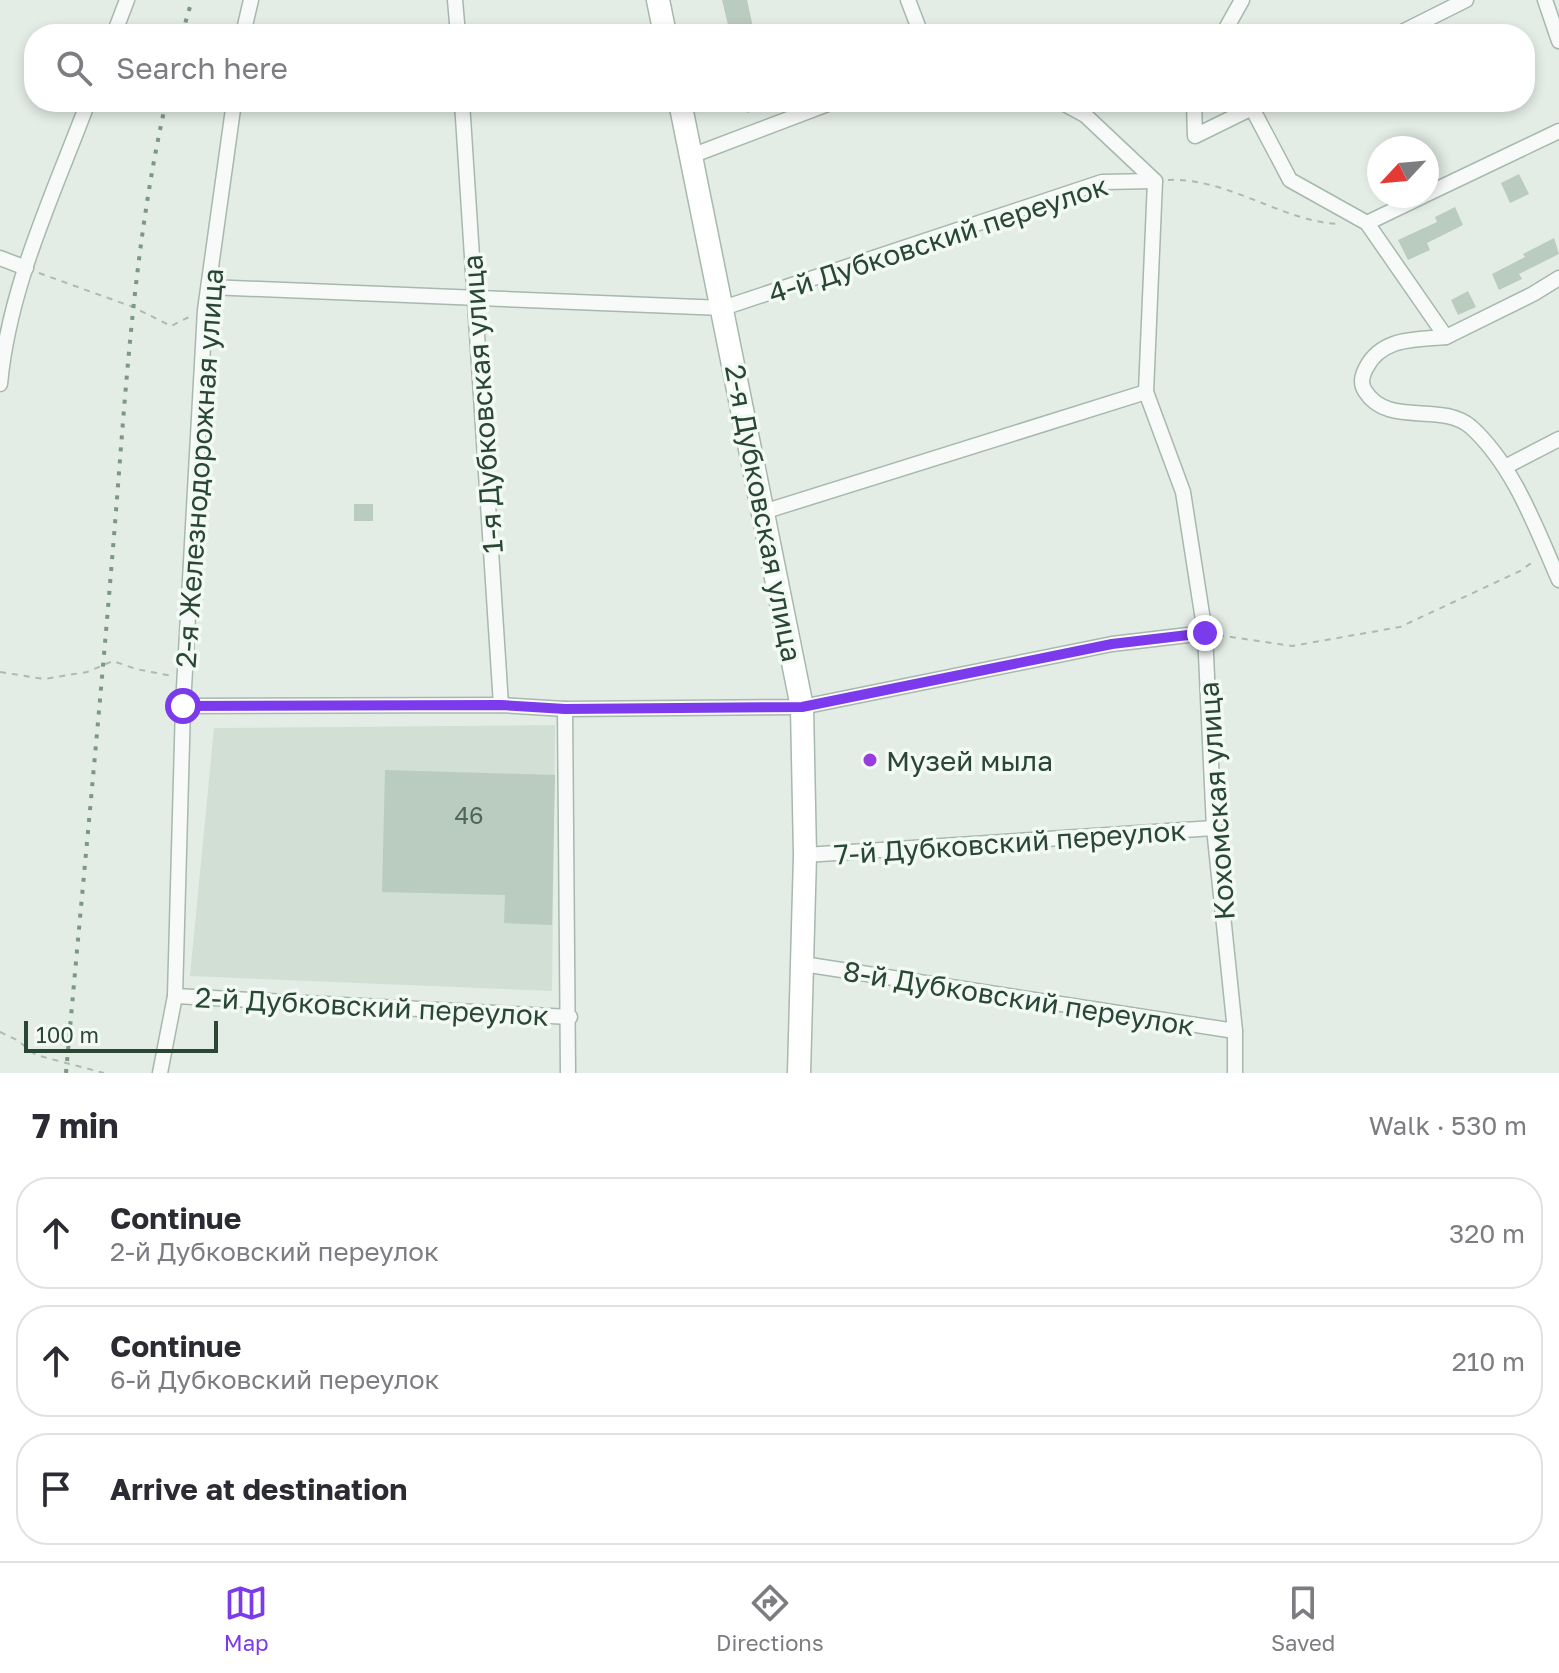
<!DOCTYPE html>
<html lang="en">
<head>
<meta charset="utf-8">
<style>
  :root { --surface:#fff; --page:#f2f2f3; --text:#2b2b33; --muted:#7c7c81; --line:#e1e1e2; --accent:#7c3aed }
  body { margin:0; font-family:"Golos Text",sans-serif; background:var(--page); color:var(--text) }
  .compass { position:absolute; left:1367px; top:136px; width:72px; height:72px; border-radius:50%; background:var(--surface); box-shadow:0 4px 12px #0003; rotate:244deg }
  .scale { position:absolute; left:24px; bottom:20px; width:194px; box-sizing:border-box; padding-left:8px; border:4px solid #294734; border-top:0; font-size:22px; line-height:28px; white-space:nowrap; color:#294734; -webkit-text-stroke:6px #f3f9f5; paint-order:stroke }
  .stop { position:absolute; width:24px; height:24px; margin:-18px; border:6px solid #7c3aed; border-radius:50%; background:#fff }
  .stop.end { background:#7c3aed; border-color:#fff; box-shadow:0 2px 8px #0008 }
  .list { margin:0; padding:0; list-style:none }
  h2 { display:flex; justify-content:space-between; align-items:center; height:104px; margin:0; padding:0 32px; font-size:34px }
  h2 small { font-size:26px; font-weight:400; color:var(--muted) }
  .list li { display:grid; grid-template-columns:52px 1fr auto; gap:24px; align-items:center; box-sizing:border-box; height:112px; margin:0 16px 16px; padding:0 16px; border:2px solid var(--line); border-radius:32px }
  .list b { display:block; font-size:30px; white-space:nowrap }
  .list p { margin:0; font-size:26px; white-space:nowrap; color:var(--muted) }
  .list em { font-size:26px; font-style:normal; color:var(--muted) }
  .icon { flex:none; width:44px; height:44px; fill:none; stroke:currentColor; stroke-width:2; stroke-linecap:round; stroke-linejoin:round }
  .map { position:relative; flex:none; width:1559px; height:1073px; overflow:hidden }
  .search { position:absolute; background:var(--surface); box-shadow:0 4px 12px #0003; left:24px; right:24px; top:24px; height:88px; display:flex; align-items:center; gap:20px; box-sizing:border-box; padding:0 28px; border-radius:32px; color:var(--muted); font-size:30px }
  .sheet { height:488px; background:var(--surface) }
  nav { display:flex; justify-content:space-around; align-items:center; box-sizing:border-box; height:112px; border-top:2px solid var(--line); background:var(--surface); font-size:22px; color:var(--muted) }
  nav a { display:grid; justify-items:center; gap:4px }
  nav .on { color:var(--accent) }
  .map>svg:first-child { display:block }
  .built { fill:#d1dfd5 }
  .building { fill:#bacbbf }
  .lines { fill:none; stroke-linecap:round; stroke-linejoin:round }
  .street-casing { stroke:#a7b8ad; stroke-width:17 }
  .secondary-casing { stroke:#a7b8ad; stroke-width:25 }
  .path { stroke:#adbab1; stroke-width:2; stroke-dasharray:6 6; stroke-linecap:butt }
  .street { stroke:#f7faf8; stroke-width:14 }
  .secondary { stroke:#fff; stroke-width:22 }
  .rail { stroke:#7b9885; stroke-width:4; stroke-dasharray:4 8; stroke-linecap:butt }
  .route { stroke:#7c3aed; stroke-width:10 }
  .poi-dot { fill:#983ddd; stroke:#f3f9f5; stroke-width:3 }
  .labels { text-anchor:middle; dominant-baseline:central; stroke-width:7; stroke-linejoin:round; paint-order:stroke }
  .number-label { font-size:24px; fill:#4d6857 }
  .street-label { font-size:28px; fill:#294734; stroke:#f3f9f5 }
  .poi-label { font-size:28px; fill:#294734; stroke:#f3f9f5; text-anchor:start }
</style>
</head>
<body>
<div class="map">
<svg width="1559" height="1073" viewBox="0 0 1559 1073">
  <rect width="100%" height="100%" fill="#e3ede6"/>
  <polygon class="built" points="555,725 552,991 190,976 214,728"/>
  <g class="building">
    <polygon points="722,0 747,0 753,27 730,33"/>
    <polygon points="744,102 776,102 776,105 747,113"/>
    <polygon points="1519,174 1529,194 1510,203 1501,183"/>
    <polygon points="1455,207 1463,225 1427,243 1430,250 1408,260 1398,240 1437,222 1435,217"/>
    <polygon points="1554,238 1559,254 1519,274 1522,279 1499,290 1492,274 1525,257 1523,254"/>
    <polygon points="1468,291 1476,307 1458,315 1451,300"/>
    <rect x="354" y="504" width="19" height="17"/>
    <polygon points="385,770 555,775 552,925 504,923 505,895 382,892"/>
  </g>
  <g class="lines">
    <g class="street-casing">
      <g id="street">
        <polyline points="455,0 458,34"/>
        <polyline points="908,0 921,34"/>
        <polyline points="1545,0 1559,41"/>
        <polyline points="114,34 127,0"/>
        <polyline points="243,34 251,0"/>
        <polyline points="1223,34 1242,0"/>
        <polyline points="1398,34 1466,0"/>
        <polyline points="462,102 501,705"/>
        <polyline points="1061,102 1085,115 1155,181 1146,392 1183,492 1205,633 1214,828 1235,1031 1235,1073"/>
        <path d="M1194 102 1195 136 1252 108 1290 180 1367 223 1446 337C1415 340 1382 337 1366 368 1362 376 1360 383 1365 391 1388 428 1441 401 1471 427 1514 466 1536 528 1559 580"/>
        <polyline points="691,156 833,102"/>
        <polyline points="1427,194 1559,131"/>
        <polyline points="1367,223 1423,196"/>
        <polyline points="0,258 26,268"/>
        <polyline points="209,287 723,308 1102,182 1155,181"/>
        <polyline points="1446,337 1533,294 1559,278"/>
        <path d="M0 384C9 286 54 193 88 102"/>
        <polyline points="1505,467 1559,439"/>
        <polyline points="763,512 1146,392"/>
        <polyline points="183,706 501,705 565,709 802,707 1112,644 1205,633"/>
        <polyline points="565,709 568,1073"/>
        <polyline points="805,855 1214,828"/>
        <polyline points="803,964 1235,1031"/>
        <polyline points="175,996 570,1017"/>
        <polyline points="160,1073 175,996 183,706 205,310 234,102"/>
      </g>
    </g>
    <g class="secondary-casing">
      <g id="secondary">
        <polyline points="658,0 665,34"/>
        <polyline points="680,102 802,707 805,855 799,1073"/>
      </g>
    </g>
    <g class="path">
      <path d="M1168 180C1227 177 1283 222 1339 224"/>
      <polyline points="39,273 133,307 171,326 189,317"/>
      <polyline points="1218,635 1292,646 1400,627 1520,571 1534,561"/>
      <polyline points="0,672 44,679 87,672 113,661 136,669 172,676"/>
      <polyline points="0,1032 17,1040 36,1055 104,1073"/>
    </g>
    <use href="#street" class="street"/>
    <use href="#secondary" class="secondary"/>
    <g class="rail">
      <polyline points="182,34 192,0"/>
      <path d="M66 1073C81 902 98 731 112 560 125 407 132 252 166 102"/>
    </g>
  </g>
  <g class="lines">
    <polyline class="route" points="183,706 501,705 565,709 802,707 1112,644 1205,633"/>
  </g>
  <circle class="poi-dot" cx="870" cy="760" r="8"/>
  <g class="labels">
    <g class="number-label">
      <text x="469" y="814">46</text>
    </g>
    <g class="street-label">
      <text transform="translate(938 239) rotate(-18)">4-й Дубковский переулок</text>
      <text transform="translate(482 404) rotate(-94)">1-я Дубковская улица</text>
      <text transform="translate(199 468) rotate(-86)">2-я Железнодорожная улица</text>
      <text transform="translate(764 513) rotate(79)">2-я Дубковская улица</text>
      <text transform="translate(1216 801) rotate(-94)">Кохомская улица</text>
      <text transform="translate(1010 842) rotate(-4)">7-й Дубковский переулок</text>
      <text transform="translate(1019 998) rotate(9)">8-й Дубковский переулок</text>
      <text transform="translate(372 1006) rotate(3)">2-й Дубковский переулок</text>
    </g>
    <g class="poi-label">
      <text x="886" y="760">Музей мыла</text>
    </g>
  </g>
</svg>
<svg class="compass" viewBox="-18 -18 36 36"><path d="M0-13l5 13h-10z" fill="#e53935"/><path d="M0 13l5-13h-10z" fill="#7c7c81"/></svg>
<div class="scale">100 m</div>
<div class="stop" style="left:183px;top:706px"></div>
<div class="stop end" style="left:1205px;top:633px"></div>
<div class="search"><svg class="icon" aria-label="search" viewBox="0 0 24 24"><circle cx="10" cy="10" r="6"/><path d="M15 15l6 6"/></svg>Search here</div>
</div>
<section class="sheet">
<h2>7 min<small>Walk · 530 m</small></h2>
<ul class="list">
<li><svg class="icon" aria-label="ahead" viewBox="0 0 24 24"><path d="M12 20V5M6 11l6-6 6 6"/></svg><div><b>Continue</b><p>2-й Дубковский переулок</p></div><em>320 m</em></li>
<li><svg class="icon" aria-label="ahead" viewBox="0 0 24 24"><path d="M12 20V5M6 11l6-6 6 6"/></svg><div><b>Continue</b><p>6-й Дубковский переулок</p></div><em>210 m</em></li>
<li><svg class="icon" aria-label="arrive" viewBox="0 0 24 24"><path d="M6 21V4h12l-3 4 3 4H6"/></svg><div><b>Arrive at destination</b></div></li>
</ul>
</section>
<nav>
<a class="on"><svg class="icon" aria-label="map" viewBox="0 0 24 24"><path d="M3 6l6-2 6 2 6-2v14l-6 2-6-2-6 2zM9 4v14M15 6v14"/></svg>Map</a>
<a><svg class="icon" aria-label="directions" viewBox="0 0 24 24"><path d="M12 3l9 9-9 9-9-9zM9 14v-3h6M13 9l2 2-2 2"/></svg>Directions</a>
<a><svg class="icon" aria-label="saved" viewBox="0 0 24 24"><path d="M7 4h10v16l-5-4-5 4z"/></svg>Saved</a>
</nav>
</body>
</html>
